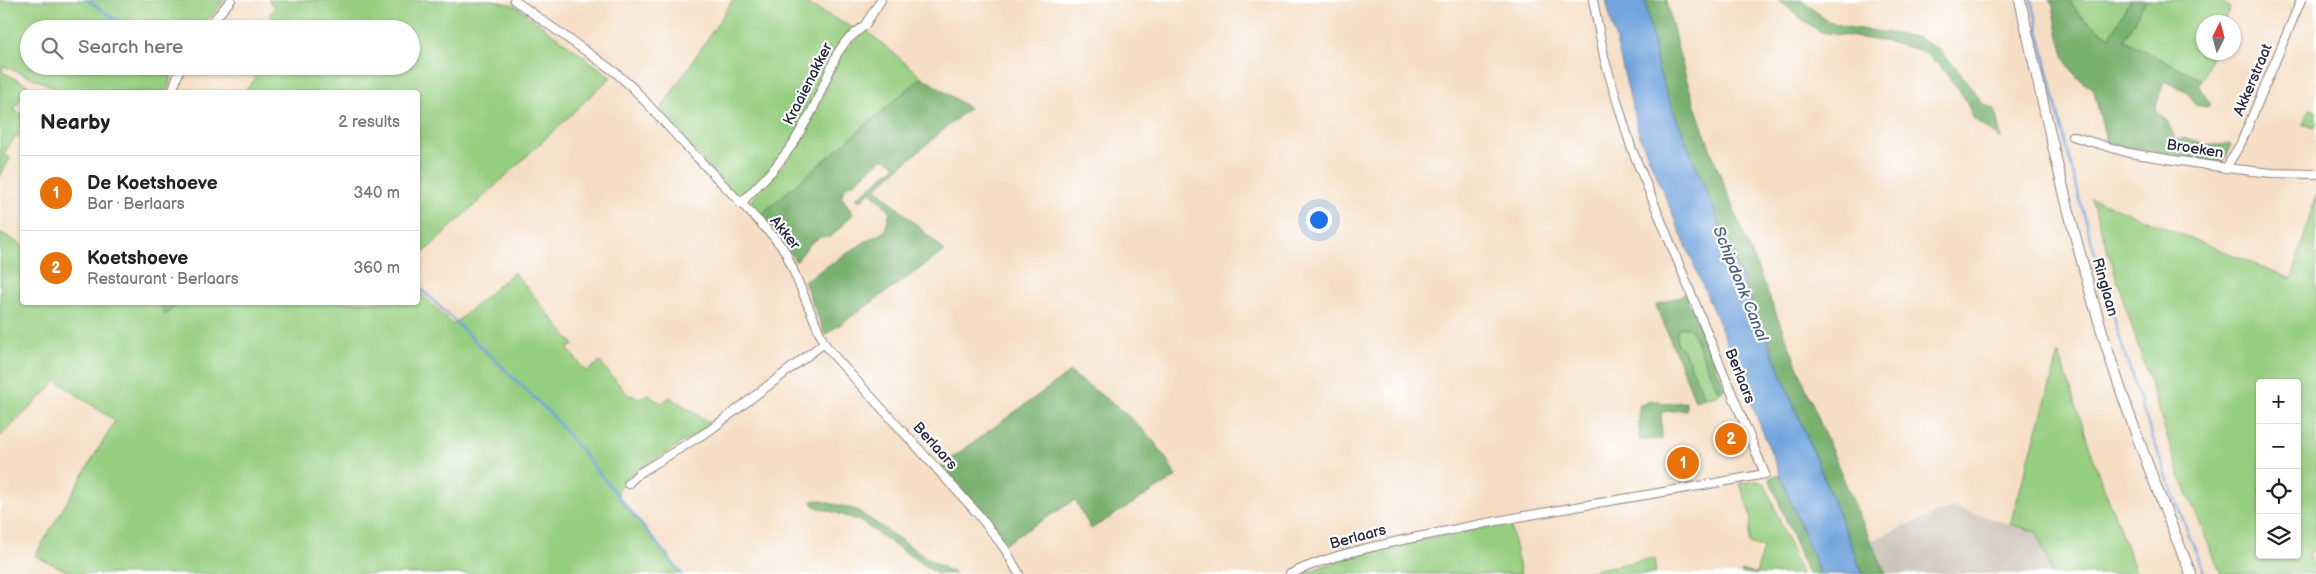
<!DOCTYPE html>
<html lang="en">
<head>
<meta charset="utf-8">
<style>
  :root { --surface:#fff; --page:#f2f2f2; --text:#222; --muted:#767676; --line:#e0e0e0; --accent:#1a73e8 }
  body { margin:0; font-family:"Balsamiq Sans",sans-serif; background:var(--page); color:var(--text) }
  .controls { position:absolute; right:15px; bottom:15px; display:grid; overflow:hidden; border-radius:5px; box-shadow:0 1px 4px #0004 }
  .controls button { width:45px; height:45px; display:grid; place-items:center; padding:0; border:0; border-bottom:1px solid var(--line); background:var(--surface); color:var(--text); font:25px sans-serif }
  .compass { position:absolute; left:2196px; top:15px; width:45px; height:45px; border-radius:50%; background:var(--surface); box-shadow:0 1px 4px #0004; rotate:6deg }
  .you { position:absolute; left:1318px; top:219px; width:18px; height:18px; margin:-12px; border:4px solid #fff; border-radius:50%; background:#1a73e8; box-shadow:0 0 0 8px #1a73e833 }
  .badge { display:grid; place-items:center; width:32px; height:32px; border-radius:50%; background:var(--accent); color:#fff; font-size:16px; font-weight:700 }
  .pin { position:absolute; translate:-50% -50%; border:2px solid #fff; box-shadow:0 1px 5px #0006 }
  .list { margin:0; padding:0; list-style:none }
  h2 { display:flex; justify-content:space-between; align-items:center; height:65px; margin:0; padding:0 20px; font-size:21px }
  h2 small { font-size:16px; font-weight:400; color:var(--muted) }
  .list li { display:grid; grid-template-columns:32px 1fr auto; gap:15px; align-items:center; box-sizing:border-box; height:75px; padding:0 20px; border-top:1px solid var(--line) }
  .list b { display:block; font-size:19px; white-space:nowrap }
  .list p { margin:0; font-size:16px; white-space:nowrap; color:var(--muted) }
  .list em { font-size:16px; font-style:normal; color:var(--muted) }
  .icon { flex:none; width:28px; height:28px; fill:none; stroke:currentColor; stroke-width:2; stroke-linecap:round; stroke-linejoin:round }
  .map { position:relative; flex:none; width:2316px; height:574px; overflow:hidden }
  .search { position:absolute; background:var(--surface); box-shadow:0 1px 4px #0004; left:20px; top:20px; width:400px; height:55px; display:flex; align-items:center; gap:12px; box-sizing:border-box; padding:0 18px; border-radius:28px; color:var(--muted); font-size:19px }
  .panel { position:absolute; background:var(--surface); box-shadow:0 1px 4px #0004; left:20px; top:90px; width:400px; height:215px; border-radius:5px }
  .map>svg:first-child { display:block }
  .industrial { fill:#cbc3b8 }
  .green { fill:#96ce80; stroke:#5c785e; fill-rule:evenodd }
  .forest { fill:#78b16e; stroke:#4d6a54 }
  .water { fill:#71a4dd; stroke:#4a638c }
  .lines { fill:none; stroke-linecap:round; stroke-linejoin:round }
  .stream { stroke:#71a4dd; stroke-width:2.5 }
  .street-casing { stroke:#8c8080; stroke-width:10 }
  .secondary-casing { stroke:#8c8080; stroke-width:12 }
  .street { stroke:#fff; stroke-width:8 }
  .secondary { stroke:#fff; stroke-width:10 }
  .labels { text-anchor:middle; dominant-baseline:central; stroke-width:4.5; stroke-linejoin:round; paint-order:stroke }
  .street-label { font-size:15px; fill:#22223b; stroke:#fff }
  .water-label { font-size:16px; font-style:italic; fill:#465c84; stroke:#fff }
</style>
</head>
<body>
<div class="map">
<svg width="2316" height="574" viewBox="0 0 2316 574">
  <rect width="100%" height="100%" fill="#fff"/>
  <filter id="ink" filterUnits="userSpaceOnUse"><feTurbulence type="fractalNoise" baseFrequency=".02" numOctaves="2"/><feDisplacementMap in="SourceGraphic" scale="10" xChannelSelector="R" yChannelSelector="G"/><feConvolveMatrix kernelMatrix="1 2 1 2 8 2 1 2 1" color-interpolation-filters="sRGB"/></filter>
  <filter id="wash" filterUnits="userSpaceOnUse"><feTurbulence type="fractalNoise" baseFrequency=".0096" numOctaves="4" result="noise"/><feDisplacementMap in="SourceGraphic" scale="20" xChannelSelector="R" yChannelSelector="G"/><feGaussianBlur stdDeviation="1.12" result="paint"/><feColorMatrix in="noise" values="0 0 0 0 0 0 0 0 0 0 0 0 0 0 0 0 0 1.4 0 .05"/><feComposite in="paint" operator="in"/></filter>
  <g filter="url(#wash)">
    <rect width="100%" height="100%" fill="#f5dec4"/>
    <polygon class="industrial" points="1952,507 2037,532 2052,574 1886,574 1870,541"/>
    <g class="green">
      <polygon points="0,0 225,0 200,29 29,29 29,66 174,66 167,92 65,92 4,66 2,72 28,85 14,110 22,114 22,138 16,135 4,154 10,158 0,177"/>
      <polygon points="268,0 493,0 516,6 611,77 418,258 418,92 244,92 256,78 248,71 251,66 411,66 411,29 270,29 277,23 269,14 275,8"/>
      <path d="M733 0H800L855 29C823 53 822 84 805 117 791 146 767 174 743 195L733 193 659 112Z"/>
      <polygon points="2069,0 2130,0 2110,37 2081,17"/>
      <polygon points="2146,0 2220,0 2230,8 2224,22 2204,22 2204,52 2213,53 2202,80 2124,40"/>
      <polygon points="867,31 922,77 758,217 752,210 751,200 790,157 816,112 839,58 850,45"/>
      <polygon points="2309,109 2316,111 2316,127 2303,125"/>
      <path d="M2316 194V551L2309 553 2316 574H2221L2178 471 2091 198 2292 279ZM2260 383H2297V555H2260Z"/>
      <polygon points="0,232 22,245 22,302 161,303 165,315 180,302 418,302 418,290 453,325 514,272 574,345 567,348 586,372 600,362 628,395 642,398 648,393 652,398 662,403 670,397 712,424 627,477 618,491 619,499 683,574 73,574 35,556 115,421 57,381 0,437"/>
      <polygon points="1684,327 1691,329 1717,389 1723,390 1718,394 1705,398 1684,351 1677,345 1677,329"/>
      <polygon points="2059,354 2098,472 2137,574 2052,574 2037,532 2010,524"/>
      <polygon points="1757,481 1765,484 1801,574 1741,574 1742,571 1756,574 1763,548 1749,543 1751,517 1740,483"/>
      <path d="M1510 523 1521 574H1302C1368 548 1439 536 1510 523Z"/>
      <polygon points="1654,558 1656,574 1573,574"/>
    </g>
    <g class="forest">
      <path d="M1645 0H1667C1685 98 1729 196 1766 289 1805 384 1842 481 1886 574H1863L1667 95 1658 69Z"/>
      <polygon points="1779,0 1802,0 1826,20 1846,27 1917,37 1926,42 1939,50 1954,65 1984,105 1995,109 2001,139 1974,119 1964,97 1941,67 1922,51 1889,42 1821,32 1800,18"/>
      <path d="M2049 0H2069L2081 17 2110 37 2130 0H2146L2124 40 2202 80 2199 87 2210 103 2208 107 2195 105 2188 92 2164 81 2155 110 2167 121 2176 140 2187 138 2210 145 2231 144 2224 161 2209 162 2107 143 2093 88C2062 76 2059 35 2053 6Z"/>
      <polygon points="922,77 969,108 876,188 945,251 825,335 804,281 868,240 885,231 890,210 870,192 860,202 856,198 896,166 886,159 882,159 853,184 847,185 841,196 853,214 835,233 830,237 820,237 809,245 796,262 784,242 758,217"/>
      <polygon points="1685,294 1725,387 1723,390 1717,389 1691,329 1684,327 1677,329 1677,345 1684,351 1705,398 1695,400 1656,305"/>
      <polygon points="161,303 178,303 178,304 165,315"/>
      <path d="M1070 372C1111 403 1154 428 1176 477L1091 529 1075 500 1006 543 942 465Z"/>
      <polygon points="1659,401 1664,404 1686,402 1686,410 1661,412 1662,439 1639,440 1639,406 1647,402"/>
      <polygon points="1780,475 1820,574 1808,574 1769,478"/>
      <polygon points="818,500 857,510 933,562 956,574 937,574 858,520 814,506 812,501"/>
    </g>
    <polygon class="water" points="1606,0 1645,0 1658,69 1667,95 1863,574 1820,574 1734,360 1639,134"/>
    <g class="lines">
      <g class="stream">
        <polyline points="87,0 130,29"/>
        <path d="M2032 0C2074 195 2128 390 2205 574"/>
        <polyline points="418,261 418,286 551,414 682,574"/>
      </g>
    </g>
  </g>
  <g filter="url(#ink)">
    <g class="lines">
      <g class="street-casing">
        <g id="street">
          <polyline points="514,0 615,72 633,88 685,145 772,235 785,251 824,343 835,357 978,514 1005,549 1019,574"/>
          <polyline points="206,29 231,0"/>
          <polyline points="172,92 181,66"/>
          <polyline points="2072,136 2129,153 2226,168 2272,173 2316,174"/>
          <polyline points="2226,168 2241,143 2301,0"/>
          <polyline points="740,204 773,170 793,144 813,109 837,54 846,41 865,25 881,0"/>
          <polyline points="628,484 638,474 710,430 824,343"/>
          <path d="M1290 574C1339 551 1395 542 1447 531 1552 509 1659 494 1765 474L1631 147 1605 61 1593 0"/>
        </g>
      </g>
      <g class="secondary-casing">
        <path id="secondary" d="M2020 0C2046 118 2072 236 2108 351 2132 427 2161 501 2191 574"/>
      </g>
      <use href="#street" class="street"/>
      <use href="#secondary" class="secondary"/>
    </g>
  </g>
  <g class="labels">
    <g class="street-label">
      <text transform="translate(2253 80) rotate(-67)">Akkerstraat</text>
      <text transform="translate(808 84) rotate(-63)">Kraaienakker</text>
      <text transform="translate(2195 149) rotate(9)">Broeken</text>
      <text transform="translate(785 233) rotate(51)">Akker</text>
      <text transform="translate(2105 287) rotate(74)">Ringlaan</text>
      <text transform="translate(1740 376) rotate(68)">Berlaars</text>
      <text transform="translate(935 446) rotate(48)">Berlaars</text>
      <text transform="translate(1358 537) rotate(-15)">Berlaars</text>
    </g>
    <g class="water-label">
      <text transform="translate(1740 284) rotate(68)">Schipdonk Canal</text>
    </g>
  </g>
</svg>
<div class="controls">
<button>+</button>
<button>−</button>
<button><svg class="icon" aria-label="locate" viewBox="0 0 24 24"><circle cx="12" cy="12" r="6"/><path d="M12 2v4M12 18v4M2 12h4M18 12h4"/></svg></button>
<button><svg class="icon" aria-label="layers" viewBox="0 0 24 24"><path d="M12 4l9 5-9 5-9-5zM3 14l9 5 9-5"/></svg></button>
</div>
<svg class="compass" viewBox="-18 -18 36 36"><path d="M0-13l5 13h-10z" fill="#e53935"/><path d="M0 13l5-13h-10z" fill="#767676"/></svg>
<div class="you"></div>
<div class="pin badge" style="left:1683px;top:463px;background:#e8710a">1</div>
<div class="pin badge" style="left:1731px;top:439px;background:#e8710a">2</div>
<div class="search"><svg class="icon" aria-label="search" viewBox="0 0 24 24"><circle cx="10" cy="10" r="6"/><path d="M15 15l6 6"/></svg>Search here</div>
<section class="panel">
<h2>Nearby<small>2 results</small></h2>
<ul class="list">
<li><span class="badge" style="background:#e8710a">1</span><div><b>De Koetshoeve</b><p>Bar · Berlaars</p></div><em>340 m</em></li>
<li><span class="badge" style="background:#e8710a">2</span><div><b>Koetshoeve</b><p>Restaurant · Berlaars</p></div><em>360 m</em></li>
</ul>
</section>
</div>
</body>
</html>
